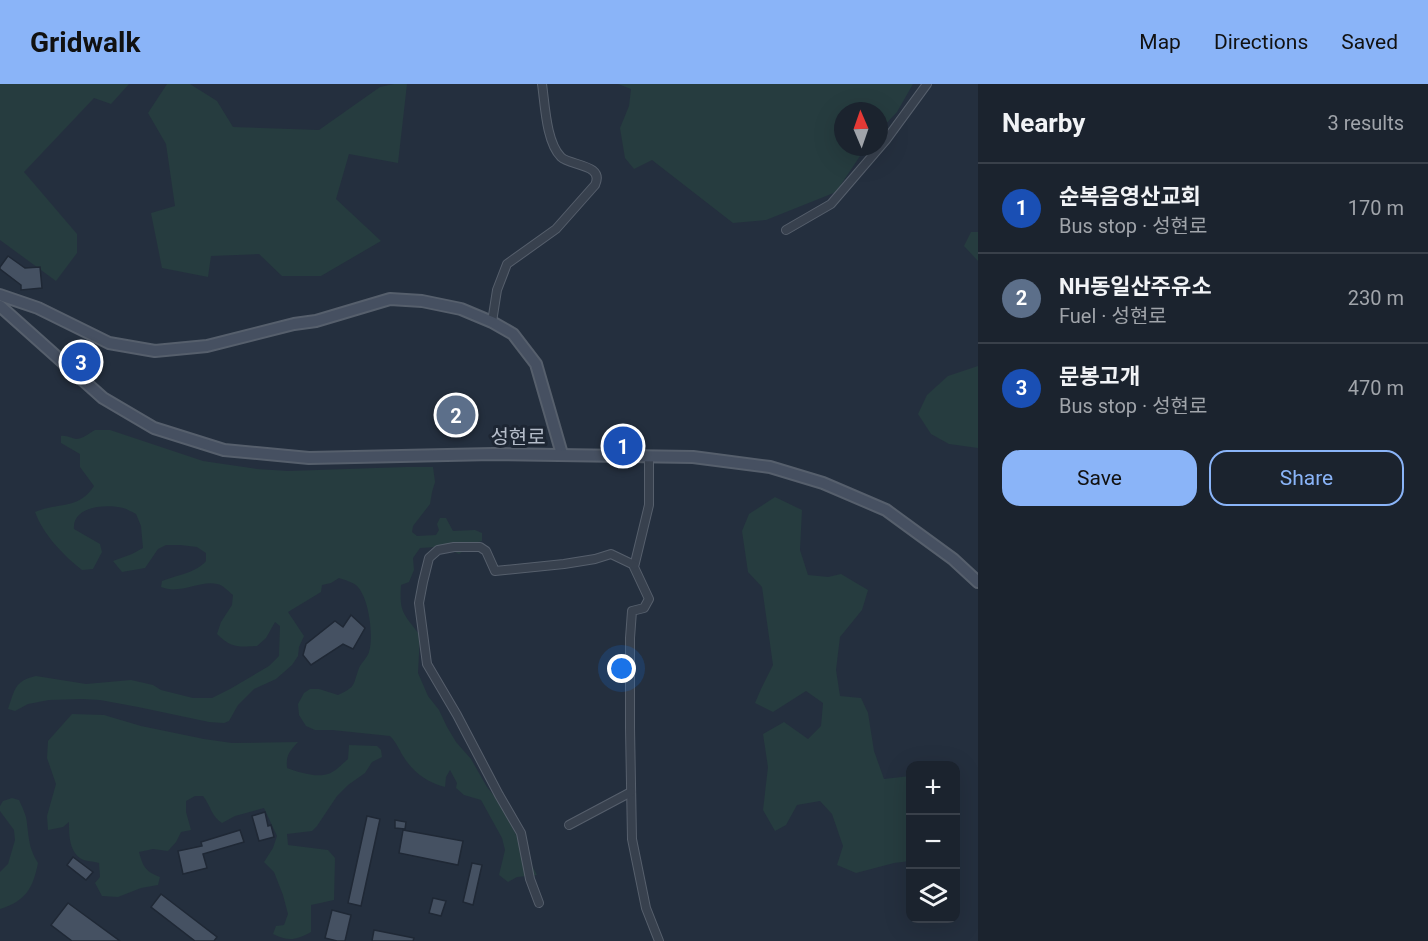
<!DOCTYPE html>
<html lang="en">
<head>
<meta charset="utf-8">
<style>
  :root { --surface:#1b232e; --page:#282f3a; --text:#f1f3f6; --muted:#a0a4aa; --line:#39404a; --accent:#8ab4f8 }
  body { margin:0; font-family:Roboto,"Noto Sans KR",sans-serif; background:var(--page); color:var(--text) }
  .controls { position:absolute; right:18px; bottom:18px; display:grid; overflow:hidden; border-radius:12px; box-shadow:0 6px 24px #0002 }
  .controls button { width:54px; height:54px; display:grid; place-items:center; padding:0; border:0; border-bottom:2px solid var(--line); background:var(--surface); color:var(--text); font:30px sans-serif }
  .compass { position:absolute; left:834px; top:18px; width:54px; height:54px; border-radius:50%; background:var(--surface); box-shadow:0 6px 24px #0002; rotate:358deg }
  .you { position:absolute; left:622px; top:585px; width:21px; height:21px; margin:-15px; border:4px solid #fff; border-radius:50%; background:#1a73e8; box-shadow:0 0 0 9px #1a73e833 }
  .badge { display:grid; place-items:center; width:39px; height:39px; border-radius:50%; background:var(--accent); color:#fff; font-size:20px; font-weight:700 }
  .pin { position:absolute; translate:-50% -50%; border:3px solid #fff; box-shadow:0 2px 6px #0006 }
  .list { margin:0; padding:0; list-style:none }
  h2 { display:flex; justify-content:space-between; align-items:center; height:78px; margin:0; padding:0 24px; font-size:26px }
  h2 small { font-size:20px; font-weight:400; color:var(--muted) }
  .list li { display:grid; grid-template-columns:39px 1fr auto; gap:18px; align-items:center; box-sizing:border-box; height:90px; padding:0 24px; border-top:2px solid var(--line) }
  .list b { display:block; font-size:22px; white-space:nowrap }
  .list p { margin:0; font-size:20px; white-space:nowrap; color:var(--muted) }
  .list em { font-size:20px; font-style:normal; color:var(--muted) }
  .actions { display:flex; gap:12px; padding:18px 24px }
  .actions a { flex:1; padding:14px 0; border:2px solid var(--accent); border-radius:18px; text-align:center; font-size:21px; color:var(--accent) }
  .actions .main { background:var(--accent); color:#111 }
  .icon { flex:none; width:33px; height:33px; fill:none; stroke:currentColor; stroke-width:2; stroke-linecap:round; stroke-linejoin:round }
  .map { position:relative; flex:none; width:978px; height:857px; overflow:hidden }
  header { display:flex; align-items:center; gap:36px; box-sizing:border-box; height:84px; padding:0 30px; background:var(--accent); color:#111 }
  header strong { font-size:28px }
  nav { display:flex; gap:33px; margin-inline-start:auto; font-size:21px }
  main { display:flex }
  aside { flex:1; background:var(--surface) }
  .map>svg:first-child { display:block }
  .green { fill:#263c3f }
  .building { fill:#455162; stroke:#1f2835; stroke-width:1.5 }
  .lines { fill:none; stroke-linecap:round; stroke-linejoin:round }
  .street-casing { stroke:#565f6c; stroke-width:10 }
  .secondary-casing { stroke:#565f6c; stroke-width:14 }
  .street { stroke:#38414e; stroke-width:8 }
  .secondary { stroke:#465061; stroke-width:10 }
  .labels { text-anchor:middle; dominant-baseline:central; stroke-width:6; stroke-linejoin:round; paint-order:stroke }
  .street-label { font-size:20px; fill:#b4bcc9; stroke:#1d2633 }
</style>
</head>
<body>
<header>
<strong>Gridwalk</strong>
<nav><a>Map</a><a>Directions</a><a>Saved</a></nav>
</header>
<main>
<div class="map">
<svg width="978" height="857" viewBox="0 0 978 857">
  <rect width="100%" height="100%" fill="#242f3e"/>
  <g class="green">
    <polygon points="0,0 129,0 111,20 94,14 24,88 77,150 77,169 56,197 0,156"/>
    <polygon points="167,0 190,0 217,17 233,43 319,46 380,3 394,0 407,0 398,79 349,70 336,115 381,157 321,192 282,192 259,170 211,172 208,193 162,184 151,129 175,122 166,60 148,29"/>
    <polygon points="618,0 913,0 897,28 879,47 879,27 843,27 843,63 866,63 836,108 766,136 733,139 652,76 634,85 625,74 620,44 629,22 631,5"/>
    <polygon points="971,148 978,148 978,177 964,162"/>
    <polygon points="978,282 978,364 949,360 931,350 918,330 927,311 948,292"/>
    <path d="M95 346H110L203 377 257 385 288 387 406 383H433L435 398 432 408 430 420 413 442 412 448 417 452 436 451 439 446 437 440 440 434H446L453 447 475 446 482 449V457L468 461 465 466 459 470 449 465 436 463 420 464 413 474 414 486 409 498 401 501C399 529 404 530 420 551L418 589 428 612 439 626 447 643 456 658 471 675 487 703 499 718 537 791 517 793 508 798 499 791 505 766 502 754 481 716 464 711 456 704 457 699 450 686 446 693 445 703C426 698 413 688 403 672 399 665 396 658 390 652L332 646H315L306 642 299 631 298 620 304 609 310 605H319L338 611C356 603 353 601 359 584 362 578 367 574 369 568 374 553 369 512 356 501 352 498 345 496 339 494L331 499 322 501 321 508 288 528 304 552 299 563 298 572 292 581 276 595 254 605 238 621 229 637 224 639 209 638 138 623 100 616 82 615 49 616 28 620 15 627 8 625C15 606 14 597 36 592L86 600 131 596 153 601 161 606 193 614H212L230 605 269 582 279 572 280 542 275 538 266 554 257 562C238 563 231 564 217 550L221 538 232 521 233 511C228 507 223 501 217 500 200 496 180 511 161 503L162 497C177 491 196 489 206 477V469L197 463 180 461H166L158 465 145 484 122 488 113 477 132 470 143 464 141 442 136 430C132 428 127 425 123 424 106 420 72 422 74 445L100 460 102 468 93 485 82 486C63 471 43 450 35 428 58 418 79 426 94 402L80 383V370L61 359V352C67 351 70 354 76 355 83 355 89 349 95 346Z"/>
    <polygon points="775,413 802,426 800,466 808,491 828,493 841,490 868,506 862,526 840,553 836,586 840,612 861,614 868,629 874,667 884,695 910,692 910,777 894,779 856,789 837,781 843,762 832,730 820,717 797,721 786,741 775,747 763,726 768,683 763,650 784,638 808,655 821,642 823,619 806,607 773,628 755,619 761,605 773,581 762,503 748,488 742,447 749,430"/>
    <path d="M72 630 104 631 141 642 204 655 232 659 298 658C289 668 286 671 287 684 298 688 316 694 328 690 335 688 342 680 348 675L349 661 377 662 381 666 382 673 372 678 365 689 348 701 337 712 317 742 312 747 287 750 288 761 328 766 335 774 334 816 311 821V848C295 857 288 857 273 850L276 842 284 841 288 830 283 811 274 788 264 778 273 764 277 752 264 724 235 732 222 739C211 732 211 722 203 712H195L186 717V728L191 746 181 748 176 758 168 767 153 765 139 768C143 783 146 788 160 793L158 801 141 804 118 813 102 812 95 799 100 793 99 779C94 777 85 778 80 774 69 766 69 750 69 738L63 743 48 746 47 732 56 700 47 674 48 657Z"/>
    <path d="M12 714 19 716C22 723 27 732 27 740 29 755 29 765 38 779 33 804 26 817 0 825V788L8 780 15 756 14 746 0 727V722L3 717Z"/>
  </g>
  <g class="building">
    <polygon points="8,172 25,184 40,183 42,204 21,206 21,201 0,185 0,183"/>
    <polygon points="351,531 365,544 353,565 343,560 311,581 303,571 306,560 335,537 343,543"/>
    <polygon points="265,728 268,742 271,741 274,753 259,757 252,732"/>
    <polygon points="367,732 380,735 361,822 348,819"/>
    <polygon points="395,736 406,738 405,745 395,744"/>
    <polygon points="240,746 244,758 203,770 207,784 183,790 178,767 202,762 201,758"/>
    <polygon points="403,746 463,757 458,781 399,769"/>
    <polygon points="73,773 93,788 86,796 67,781"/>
    <polygon points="472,779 482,781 473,821 463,818"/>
    <polygon points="161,810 217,853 214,857 195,857 151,823"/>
    <polygon points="433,814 446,817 441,832 429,829"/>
    <polygon points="68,819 120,857 72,857 51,841"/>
    <polygon points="332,826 351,831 345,857 337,857 325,854"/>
    <polygon points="374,846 414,854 413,857 372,857"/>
  </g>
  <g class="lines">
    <g class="street-casing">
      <g id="street">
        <polyline points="786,146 831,120 886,56 927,0"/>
        <path d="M492 238 497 206 507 180 556 145 595 101C605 80 570 82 561 73 546 58 545 20 542 0"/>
        <polyline points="649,372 649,421 634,483 649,515 644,524 632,527 630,554 630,644 632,755 646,824 659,857"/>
        <polyline points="569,741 631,708"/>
        <polyline points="539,819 530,795 521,749 499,711 457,631 427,580 419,519 423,498 429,474 438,466 454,463 480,463 486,467 495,487 564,480 595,475 611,470 634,481"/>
      </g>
    </g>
    <g class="secondary-casing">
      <g id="secondary">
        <polyline points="0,211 38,224 109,259 155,267 207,262 294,240 316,237 390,215 422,217 461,225 492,238 513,250 536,280 562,370"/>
        <polyline points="0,222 103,314 154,344 224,366 309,374 493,370 693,373 770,383 823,399 886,426 953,475 978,498"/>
      </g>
    </g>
    <use href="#street" class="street"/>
    <use href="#secondary" class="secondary"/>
  </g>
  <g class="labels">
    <g class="street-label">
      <text x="518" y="353">성현로</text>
    </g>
  </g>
</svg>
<div class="controls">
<button>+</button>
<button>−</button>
<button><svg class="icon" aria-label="layers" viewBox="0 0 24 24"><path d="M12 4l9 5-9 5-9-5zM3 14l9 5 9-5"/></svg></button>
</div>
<svg class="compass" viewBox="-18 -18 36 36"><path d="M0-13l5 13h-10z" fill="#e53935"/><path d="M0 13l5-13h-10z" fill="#a0a4aa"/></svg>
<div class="you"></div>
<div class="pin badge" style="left:623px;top:362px;background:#1a4fb4">1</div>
<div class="pin badge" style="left:456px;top:331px;background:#5c6f8a">2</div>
<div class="pin badge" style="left:81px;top:278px;background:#1a4fb4">3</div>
</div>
<aside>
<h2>Nearby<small>3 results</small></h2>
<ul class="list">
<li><span class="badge" style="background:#1a4fb4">1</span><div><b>순복음영산교회</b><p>Bus stop · 성현로</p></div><em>170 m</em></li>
<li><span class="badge" style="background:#5c6f8a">2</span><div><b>NH동일산주유소</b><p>Fuel · 성현로</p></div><em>230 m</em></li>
<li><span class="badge" style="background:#1a4fb4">3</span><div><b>문봉고개</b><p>Bus stop · 성현로</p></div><em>470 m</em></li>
</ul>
<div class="actions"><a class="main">Save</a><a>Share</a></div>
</aside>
</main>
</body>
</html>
